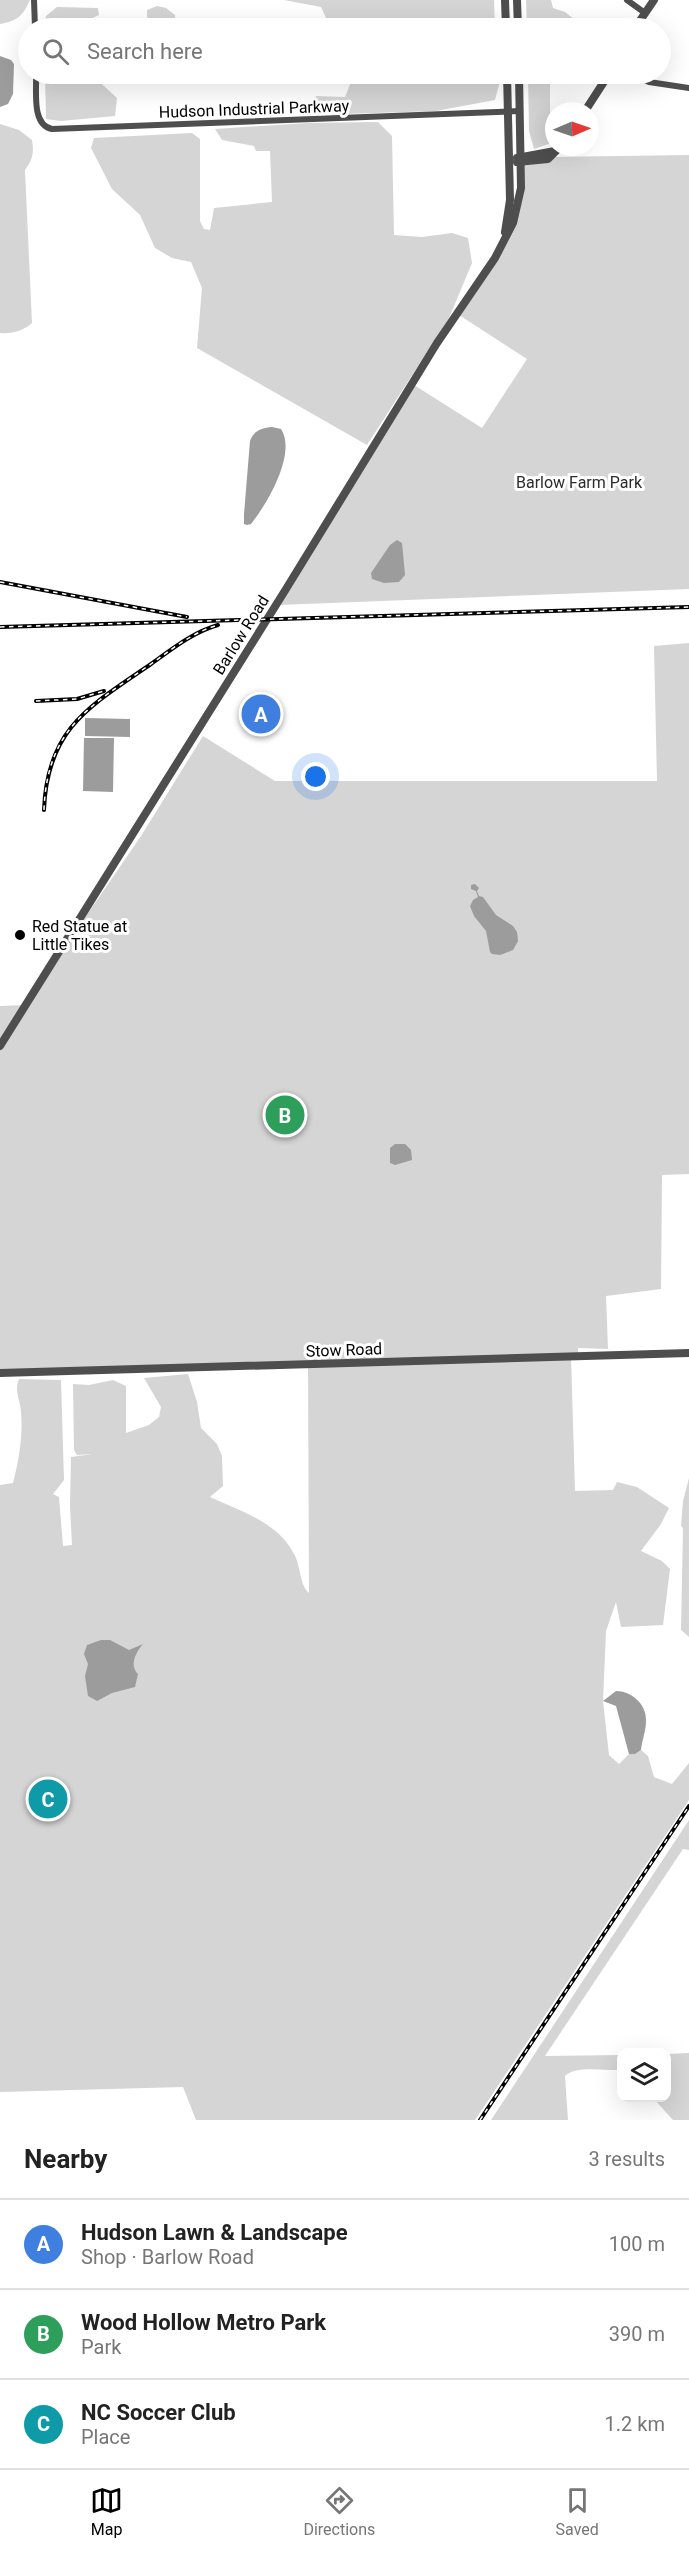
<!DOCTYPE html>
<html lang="en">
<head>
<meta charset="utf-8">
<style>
  :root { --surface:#fff; --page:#f2f2f2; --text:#222; --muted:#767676; --line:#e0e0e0; --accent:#000 }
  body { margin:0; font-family:Roboto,sans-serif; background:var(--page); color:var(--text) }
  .controls { position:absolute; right:18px; bottom:18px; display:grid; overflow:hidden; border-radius:12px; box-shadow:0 6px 24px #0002 }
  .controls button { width:54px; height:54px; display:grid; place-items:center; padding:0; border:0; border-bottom:2px solid var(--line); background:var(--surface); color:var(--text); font:30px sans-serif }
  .compass { position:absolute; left:545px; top:102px; width:54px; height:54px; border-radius:50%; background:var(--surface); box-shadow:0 6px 24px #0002; rotate:88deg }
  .you { position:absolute; left:316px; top:777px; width:21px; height:21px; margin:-15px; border:4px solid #fff; border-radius:50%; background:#1a73e8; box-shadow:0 0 0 9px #1a73e833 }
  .badge { display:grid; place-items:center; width:39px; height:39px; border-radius:50%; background:var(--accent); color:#fff; font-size:20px; font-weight:700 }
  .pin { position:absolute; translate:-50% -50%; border:3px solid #fff; box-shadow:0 2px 6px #0006 }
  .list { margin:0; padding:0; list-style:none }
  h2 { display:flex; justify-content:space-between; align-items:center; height:78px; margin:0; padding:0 24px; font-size:26px }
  h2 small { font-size:20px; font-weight:400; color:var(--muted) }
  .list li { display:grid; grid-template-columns:39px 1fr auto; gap:18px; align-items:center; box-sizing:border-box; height:90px; padding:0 24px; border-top:2px solid var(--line) }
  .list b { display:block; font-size:22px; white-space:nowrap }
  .list p { margin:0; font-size:20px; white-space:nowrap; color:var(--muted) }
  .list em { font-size:20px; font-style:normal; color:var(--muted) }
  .icon { flex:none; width:33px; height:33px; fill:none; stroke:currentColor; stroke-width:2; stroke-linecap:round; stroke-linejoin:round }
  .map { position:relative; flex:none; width:689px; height:2120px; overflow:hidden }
  .search { position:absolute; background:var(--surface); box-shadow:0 6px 24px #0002; left:18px; right:18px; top:18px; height:66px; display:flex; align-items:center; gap:15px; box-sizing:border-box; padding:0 21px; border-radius:33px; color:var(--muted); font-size:22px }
  .sheet { height:348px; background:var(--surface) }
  nav { display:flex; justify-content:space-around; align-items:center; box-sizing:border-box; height:84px; border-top:2px solid var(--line); background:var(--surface); font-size:16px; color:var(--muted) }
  nav a { display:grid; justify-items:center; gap:3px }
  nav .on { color:var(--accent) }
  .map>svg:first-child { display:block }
  .green { fill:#d5d5d5 }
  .water { fill:#9c9c9c }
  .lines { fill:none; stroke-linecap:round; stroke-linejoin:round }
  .minor { stroke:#4e4e4e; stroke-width:6 }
  .tertiary { stroke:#4e4e4e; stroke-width:8 }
  .rail-casing { stroke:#000; stroke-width:4 }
  .rail { stroke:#fff; stroke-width:1.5; stroke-dasharray:4.5; stroke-linecap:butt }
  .poi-dot { fill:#000; stroke:#fff; stroke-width:2 }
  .labels { text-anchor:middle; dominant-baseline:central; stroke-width:6; stroke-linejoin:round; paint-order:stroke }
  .street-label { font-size:16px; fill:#000; stroke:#fff }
  .park-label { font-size:16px; fill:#2c2c2c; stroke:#fff }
  .poi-label { font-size:16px; fill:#000; stroke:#fff; text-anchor:start }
</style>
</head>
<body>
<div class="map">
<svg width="689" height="2120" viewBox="0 0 689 2120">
  <rect width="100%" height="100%" fill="#fff"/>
  <g class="green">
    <path d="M0 0H30C23 16 17 21 0 24Z"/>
    <polygon points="284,0 494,0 495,28 320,28 327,20 321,7"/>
    <path d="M526 0H551L553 8 565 12 574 19 576 28C567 29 562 24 553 23L552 28H527Z"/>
    <polygon points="157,6 166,8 175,15 176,28 155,28 147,17 147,10"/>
    <polygon points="57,7 98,8 99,15 71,28 44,28 46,16"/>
    <polygon points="45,74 91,74 117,98 115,116 61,121 46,119"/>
    <polygon points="354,74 501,74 501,77 495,100 436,111 314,115 311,107 316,96 345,97"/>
    <polygon points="528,74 550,74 550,130 554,130 554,142 534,149 529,131"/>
    <polygon points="378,122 392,136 394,235 422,237 452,233 468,238 472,263 449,318 367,445 197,348 202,288 191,262 172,258 155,248 140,215 112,189 91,148 94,138 192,133 200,139 200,221 204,229 210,230 214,208 272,202 270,151 256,151 254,146 222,140 215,129 308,123"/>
    <path d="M0 124 19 130 32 140C34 153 33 159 25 170L32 323C23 331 12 334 0 333Z"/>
    <polygon points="689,155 689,589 279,605 414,385 482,428 527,359 459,315 515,222 521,163 550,157"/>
    <path d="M689 643V1174L662 1175 661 1289 606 1296 608 1349 578 1348V1357H571L575 1491 613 1490 617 1482 637 1487 669 1508 661 1524 641 1551 662 1561 670 1569 663 1625 621 1627 616 1602 606 1631 603 1701 609 1755 619 1764 629 1754H635L641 1750 648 1756 654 1777 672 1784 689 1763V1800L475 2120H196L183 2087 0 2092V1485L13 1483C19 1460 23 1436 21 1412 20 1399 14 1391 19 1379L61 1380 64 1480 53 1494 59 1497 63 1546 72 1545 70 1506 71 1457 93 1454 77 1455 74 1450 73 1384 89 1385 113 1380 126 1386V1433L149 1425 159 1417 161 1407 144 1378 188 1374 197 1402 201 1428 217 1444 222 1456 223 1486 210 1497C240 1511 278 1522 294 1554 301 1566 299 1584 309 1593L308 1365 0 1373V1006L25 1005 141 836 203 736 275 781H657L654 646Z"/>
    <polygon points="689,1478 689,1637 681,1630 683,1528 681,1526 683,1501"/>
    <path d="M689 1820V1850L683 1849 545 2056 621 2055V2070C606 2071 575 2065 565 2076L568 2120H491Z"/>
    <polygon points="689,2053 689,2120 673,2120 653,2098 666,2098 667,2054"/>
  </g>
  <g class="water">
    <polygon points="0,56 11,60 14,64 13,94 8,104 0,107"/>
    <path d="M272 427 281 429C297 453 267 504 251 524L247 525 244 524V514L250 441C254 430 262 428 272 427Z"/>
    <polygon points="397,540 402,543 405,575 399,582 384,583 372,579 371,573 390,545"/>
    <polygon points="85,718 130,719 130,737 85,736"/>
    <polygon points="84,738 114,738 113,792 83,791"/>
    <polygon points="475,884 479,888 477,891 479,896 483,897 496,915 513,926 517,932 518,941 513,950 500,955 492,954 490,952 486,931 474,916 470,906 473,900 478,897 476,891 471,889 471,885"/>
    <polygon points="395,1144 405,1144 411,1150 412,1160 395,1165 390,1163 390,1148"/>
    <path d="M101 1640H110L129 1650 143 1644C136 1652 129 1665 138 1674L135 1687 112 1693 97 1701 88 1696 85 1676 88 1664 84 1654 87 1645Z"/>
    <path d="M616 1691C631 1691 647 1704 646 1721 646 1731 642 1740 641 1750L635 1754H629L616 1706 603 1701Z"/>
  </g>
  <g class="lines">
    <g class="minor">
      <polyline points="34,0 35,28"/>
      <polyline points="627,0 645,13"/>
      <path d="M36 74C37 90 31 125 52 129L520 111"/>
      <polyline points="632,74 649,82 689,88"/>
    </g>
    <g class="tertiary">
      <polyline points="505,0 506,28"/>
      <polyline points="517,0 518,28"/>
      <polyline points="635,28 654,0"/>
      <polyline points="585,111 609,74"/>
      <polyline points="517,158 555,151"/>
      <polyline points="517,162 548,159 560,147"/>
      <polyline points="505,232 510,200 507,74"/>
      <polyline points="0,1046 286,589 437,343 495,258 513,223 521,188 519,74"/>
      <polyline points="0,1373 689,1353"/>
    </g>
    <g class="rail-casing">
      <g id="rail">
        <polyline points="0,582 187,617"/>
        <polyline points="0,627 689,607"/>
        <polyline points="36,701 77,699 104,691"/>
        <path d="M44 810C47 728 90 706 151 664 172 649 193 632 218 625"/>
        <polyline points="480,2120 689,1806"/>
      </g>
    </g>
    <use href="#rail" class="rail"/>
  </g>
  <circle class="poi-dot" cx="20" cy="935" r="6"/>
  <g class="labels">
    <g class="street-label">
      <text transform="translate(254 109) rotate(-2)">Hudson Industrial Parkway</text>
      <text transform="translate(241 635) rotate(-58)">Barlow Road</text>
      <text transform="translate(344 1350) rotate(-2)">Stow Road</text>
    </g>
    <g class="park-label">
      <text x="579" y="482">Barlow Farm Park</text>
    </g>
    <g class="poi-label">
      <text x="32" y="926">Red Statue at<tspan x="32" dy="18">Little Tikes</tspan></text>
    </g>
  </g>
</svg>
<div class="controls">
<button><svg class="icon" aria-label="layers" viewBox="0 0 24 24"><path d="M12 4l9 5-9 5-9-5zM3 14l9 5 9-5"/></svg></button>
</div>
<svg class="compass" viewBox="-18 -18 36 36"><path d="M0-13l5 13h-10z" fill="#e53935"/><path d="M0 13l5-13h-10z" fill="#767676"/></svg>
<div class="you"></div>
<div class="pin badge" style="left:261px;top:714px;background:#3f7fe0">A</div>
<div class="pin badge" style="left:285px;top:1115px;background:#2e9e5b">B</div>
<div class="pin badge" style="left:48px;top:1799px;background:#0f9aa8">C</div>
<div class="search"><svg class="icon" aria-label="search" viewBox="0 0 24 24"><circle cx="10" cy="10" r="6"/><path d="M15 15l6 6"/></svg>Search here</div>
</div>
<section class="sheet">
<h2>Nearby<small>3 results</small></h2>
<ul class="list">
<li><span class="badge" style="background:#3f7fe0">A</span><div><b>Hudson Lawn &amp; Landscape</b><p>Shop · Barlow Road</p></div><em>100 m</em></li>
<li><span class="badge" style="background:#2e9e5b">B</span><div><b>Wood Hollow Metro Park</b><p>Park</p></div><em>390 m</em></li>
<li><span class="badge" style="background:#0f9aa8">C</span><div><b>NC Soccer Club</b><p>Place</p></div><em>1.2 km</em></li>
</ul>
</section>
<nav>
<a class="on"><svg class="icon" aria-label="map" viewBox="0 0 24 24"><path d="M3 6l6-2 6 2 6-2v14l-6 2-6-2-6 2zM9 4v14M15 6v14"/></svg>Map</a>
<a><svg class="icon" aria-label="directions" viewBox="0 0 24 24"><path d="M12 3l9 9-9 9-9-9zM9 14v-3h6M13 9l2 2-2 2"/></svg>Directions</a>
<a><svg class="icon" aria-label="saved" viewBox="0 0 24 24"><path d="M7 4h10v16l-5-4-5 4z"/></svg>Saved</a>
</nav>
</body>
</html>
